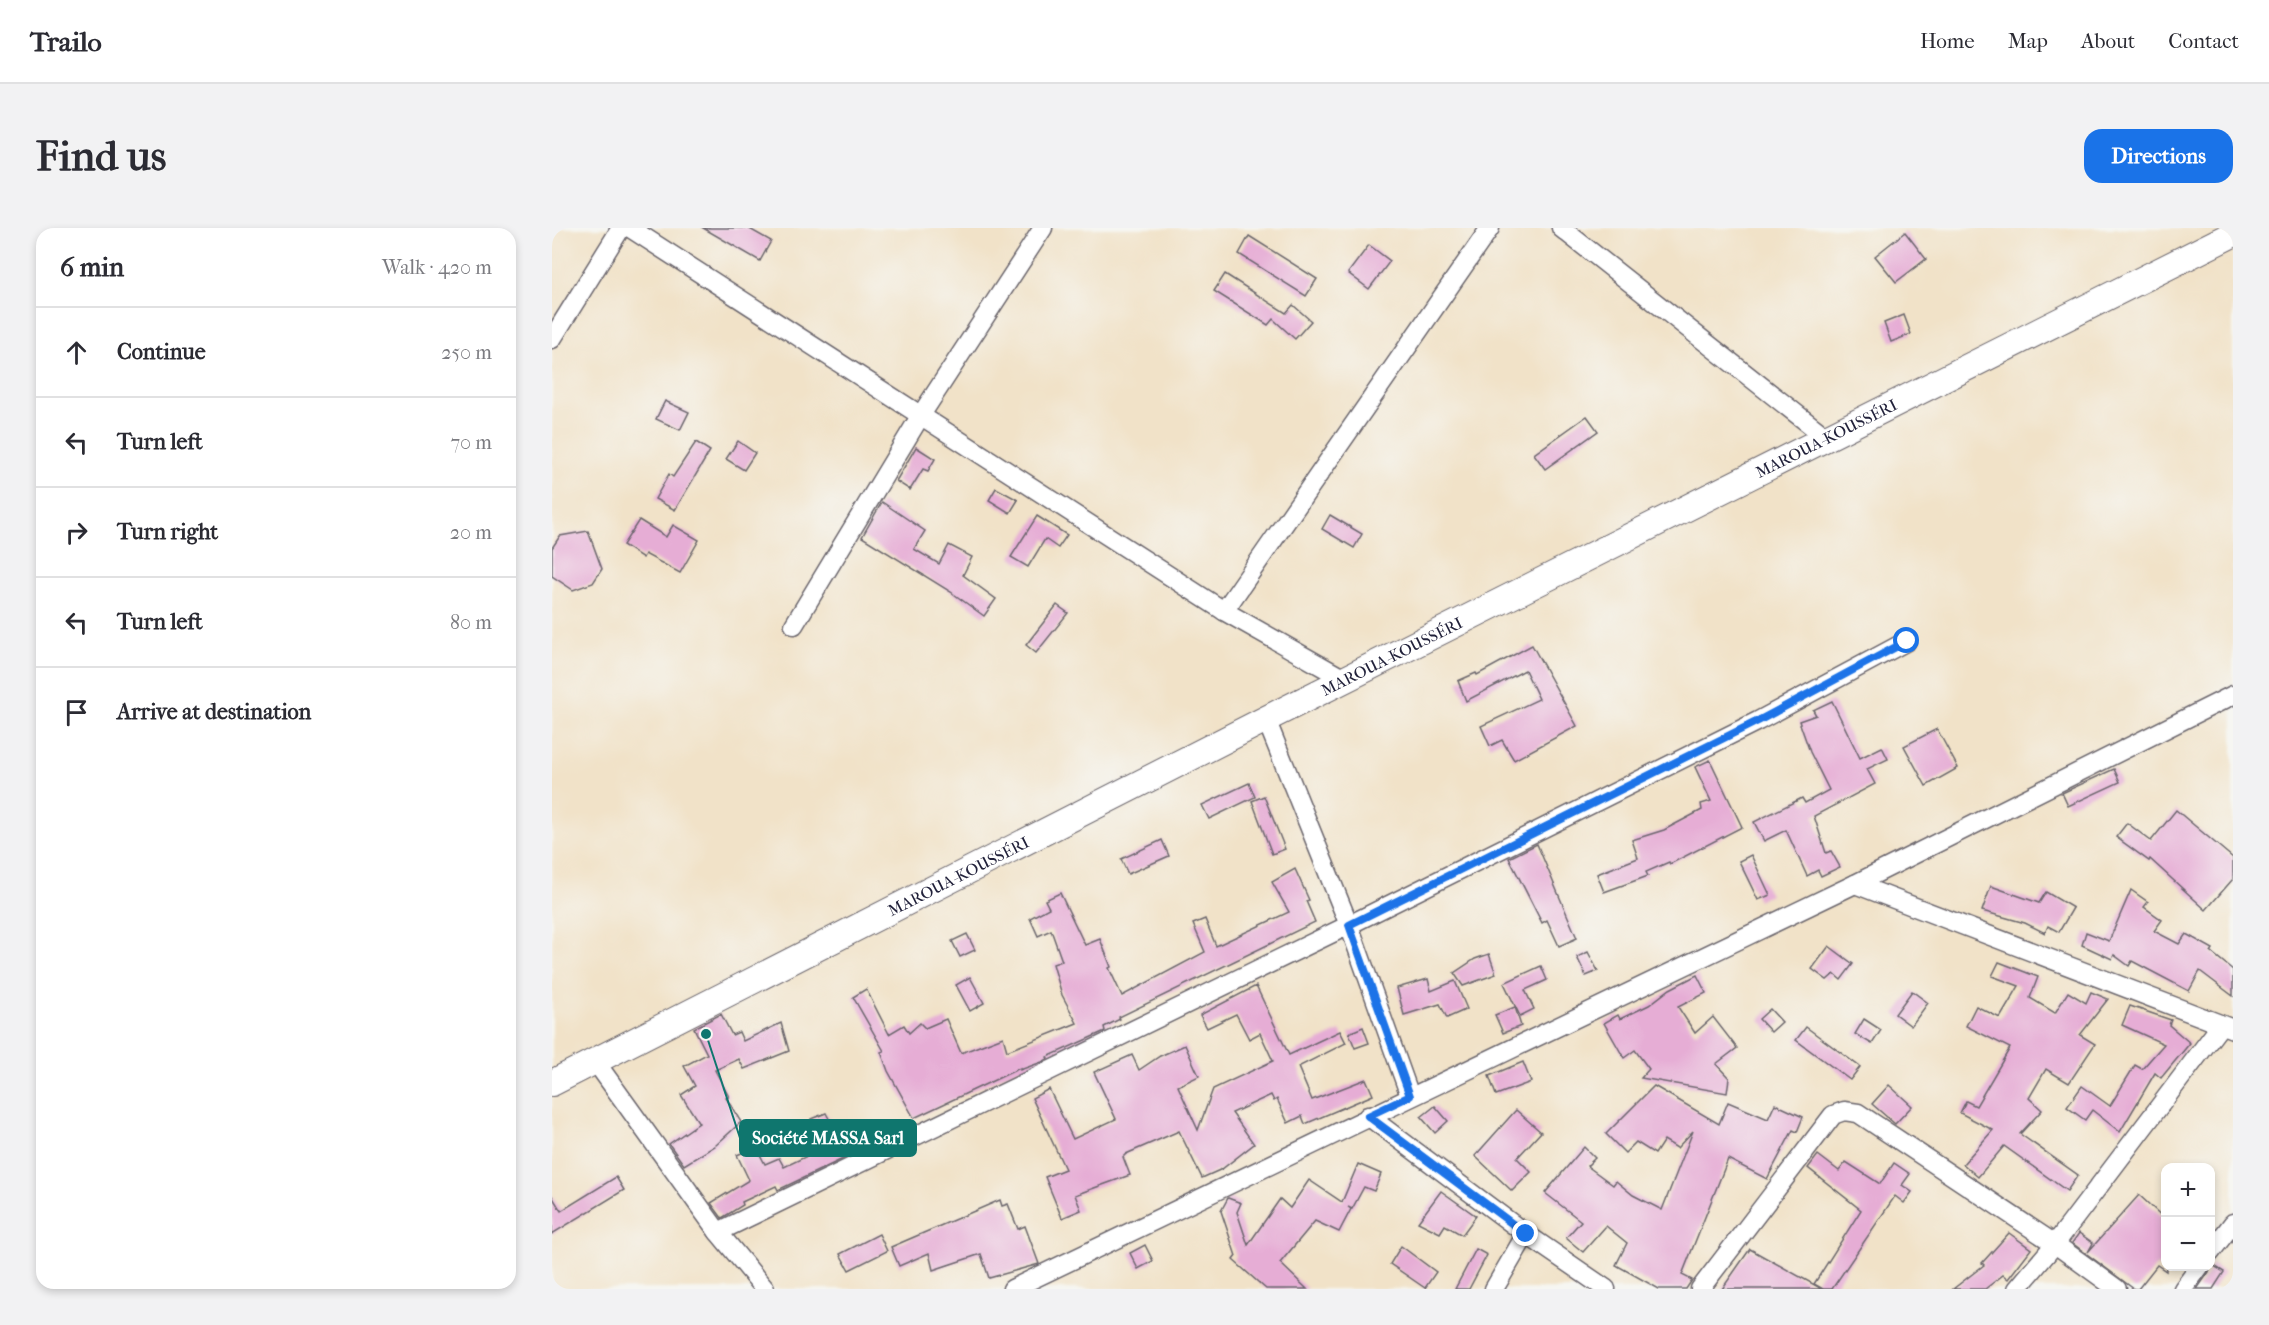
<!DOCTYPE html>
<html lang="en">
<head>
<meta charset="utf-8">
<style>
  :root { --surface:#fff; --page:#f2f2f3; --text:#2b2b33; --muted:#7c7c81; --line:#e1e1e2; --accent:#1a73e8 }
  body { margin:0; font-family:"IM FELL French Canon",serif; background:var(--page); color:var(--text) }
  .controls { position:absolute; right:18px; bottom:18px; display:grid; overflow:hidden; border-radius:12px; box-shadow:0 3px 9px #0003 }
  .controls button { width:54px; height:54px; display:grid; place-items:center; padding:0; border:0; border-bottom:2px solid var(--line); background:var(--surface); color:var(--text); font:30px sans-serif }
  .stop { position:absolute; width:18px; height:18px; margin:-14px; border:4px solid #1a73e8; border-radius:50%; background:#fff }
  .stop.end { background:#1a73e8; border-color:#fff; box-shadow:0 2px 6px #0008 }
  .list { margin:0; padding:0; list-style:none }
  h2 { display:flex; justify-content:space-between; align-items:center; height:78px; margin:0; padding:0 24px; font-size:26px }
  h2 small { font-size:20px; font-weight:400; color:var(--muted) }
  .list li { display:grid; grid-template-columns:39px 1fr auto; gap:18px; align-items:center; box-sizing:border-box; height:90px; padding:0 24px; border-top:2px solid var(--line) }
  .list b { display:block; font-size:22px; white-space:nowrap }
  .list em { font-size:20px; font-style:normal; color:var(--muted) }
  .icon { flex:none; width:33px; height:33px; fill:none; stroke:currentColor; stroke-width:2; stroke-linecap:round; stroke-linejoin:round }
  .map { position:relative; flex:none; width:1681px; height:1061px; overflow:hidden; border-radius:18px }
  header { display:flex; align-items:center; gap:36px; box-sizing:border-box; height:84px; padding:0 30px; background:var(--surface); border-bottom:2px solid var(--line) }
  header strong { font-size:28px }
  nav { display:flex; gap:33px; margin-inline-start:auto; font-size:21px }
  .intro { display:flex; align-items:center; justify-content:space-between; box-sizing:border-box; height:144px; padding:0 36px }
  h1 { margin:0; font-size:42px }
  .button { padding:15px 27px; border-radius:18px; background:var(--accent); color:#fff; font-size:21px; font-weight:700 }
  main { display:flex; gap:36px; padding:0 36px }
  aside { flex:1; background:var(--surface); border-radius:18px; box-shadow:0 3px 9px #0003 }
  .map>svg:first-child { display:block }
  .building { fill:#e6add5 }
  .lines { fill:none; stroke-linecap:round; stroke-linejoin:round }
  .minor-casing { stroke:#6a656c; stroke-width:21 }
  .highway-casing { stroke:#6a656c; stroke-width:28 }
  .minor { stroke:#fff; stroke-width:18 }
  .highway { stroke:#fff; stroke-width:26 }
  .route { stroke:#1a73e8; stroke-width:8 }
  .labels { text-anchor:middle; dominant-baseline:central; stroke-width:6; stroke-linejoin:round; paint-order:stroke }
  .street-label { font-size:16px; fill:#22223b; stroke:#f6f6f2 }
  .leader { fill:none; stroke:#0f766e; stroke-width:2 }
  .callout-dot { fill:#0f766e; stroke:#f6f6f2; stroke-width:2 }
  .callout { fill:#0f766e; stroke:#0f766e; stroke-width:2 }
  .callout-label { font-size:18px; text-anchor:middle; font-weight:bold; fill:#fff }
</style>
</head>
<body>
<header>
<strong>Trailo</strong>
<nav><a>Home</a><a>Map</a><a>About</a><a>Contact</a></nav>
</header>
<div class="intro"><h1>Find us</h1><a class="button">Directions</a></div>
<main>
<aside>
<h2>6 min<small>Walk · 420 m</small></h2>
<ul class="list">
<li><svg class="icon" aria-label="ahead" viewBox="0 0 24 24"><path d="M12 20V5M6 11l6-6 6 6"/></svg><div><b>Continue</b></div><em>250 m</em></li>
<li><svg class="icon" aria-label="left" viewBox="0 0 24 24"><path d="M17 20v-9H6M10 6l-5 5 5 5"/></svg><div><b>Turn left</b></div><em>70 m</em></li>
<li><svg class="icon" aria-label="right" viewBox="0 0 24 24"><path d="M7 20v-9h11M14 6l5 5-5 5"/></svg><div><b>Turn right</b></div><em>20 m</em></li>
<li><svg class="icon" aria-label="left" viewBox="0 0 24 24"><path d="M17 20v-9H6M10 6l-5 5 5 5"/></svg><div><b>Turn left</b></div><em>80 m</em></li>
<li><svg class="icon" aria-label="arrive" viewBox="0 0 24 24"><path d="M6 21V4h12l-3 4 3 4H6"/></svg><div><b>Arrive at destination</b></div></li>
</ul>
</aside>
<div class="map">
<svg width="1681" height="1061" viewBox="0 0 1681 1061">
  <rect width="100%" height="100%" fill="#f6f6f2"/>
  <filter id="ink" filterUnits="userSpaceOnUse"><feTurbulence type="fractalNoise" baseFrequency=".0167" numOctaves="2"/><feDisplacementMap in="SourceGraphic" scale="12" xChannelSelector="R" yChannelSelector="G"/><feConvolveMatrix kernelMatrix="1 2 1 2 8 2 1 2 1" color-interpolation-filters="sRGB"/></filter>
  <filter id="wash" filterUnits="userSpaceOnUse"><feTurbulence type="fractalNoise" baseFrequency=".008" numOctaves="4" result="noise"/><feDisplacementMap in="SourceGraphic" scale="24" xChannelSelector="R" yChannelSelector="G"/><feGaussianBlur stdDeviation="1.35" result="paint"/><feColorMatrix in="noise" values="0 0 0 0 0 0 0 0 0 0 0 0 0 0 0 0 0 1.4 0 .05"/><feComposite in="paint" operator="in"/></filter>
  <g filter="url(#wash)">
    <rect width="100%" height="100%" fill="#f1e2c8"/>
    <g id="blocks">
      <g class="building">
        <polygon points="151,0 196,0 219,13 208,33"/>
        <polygon points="1353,4 1374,31 1344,54 1323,28"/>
        <polygon points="697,8 765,51 754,68 687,26"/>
        <polygon points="817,17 838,33 817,61 796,45"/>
        <polygon points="673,46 734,85 741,77 759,93 743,111 721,91 716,97 662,63"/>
        <polygon points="1352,87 1359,106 1339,114 1332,95"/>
        <polygon points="113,173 137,184 128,202 104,191"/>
        <polygon points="1035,188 1046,203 993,241 982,226"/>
        <polygon points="186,213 203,225 192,242 174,231"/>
        <polygon points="144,214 158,223 123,282 103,271 117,246 121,249"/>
        <polygon points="364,219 383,231 376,243 371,241 358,262 344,253"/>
        <polygon points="444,260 466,272 458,285 437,272"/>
        <polygon points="330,274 373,303 362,321 387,336 397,317 420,329 411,347 444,371 432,388 399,364 310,309"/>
        <polygon points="778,287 810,306 802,320 770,301"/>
        <polygon points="485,288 515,307 506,320 493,311 476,339 459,329"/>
        <polygon points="87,292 114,309 121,297 147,312 128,345 93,326 91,330 71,317"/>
        <polygon points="36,303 50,341 41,355 21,362 0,348 0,320 8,308"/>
        <polygon points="505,377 516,385 484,425 474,417"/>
        <polygon points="980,417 1025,498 962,532 950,512 938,518 929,498 987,471 973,442 914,473 906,453 924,445 925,447"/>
        <polygon points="1280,473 1308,530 1330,519 1336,531 1315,541 1323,556 1262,588 1274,625 1279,623 1288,639 1269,648 1266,642 1255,648 1234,602 1212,613 1202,594 1250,570 1253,575 1277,562 1258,524 1247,493 1264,487 1261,482"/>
        <polygon points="1385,501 1406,540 1374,558 1352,518"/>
        <polygon points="1158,532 1190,599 1118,636 1117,634 1094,644 1096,648 1052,664 1045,646 1086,630 1080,612 1112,602 1150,582 1149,576 1159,573 1143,539"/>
        <polygon points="1562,541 1568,554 1516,578 1510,565"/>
        <polygon points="697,555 703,569 657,591 650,577"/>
        <polygon points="712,568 733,621 720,626 700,573"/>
        <polygon points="1624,582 1681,630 1681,651 1654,682 1598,631 1597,633 1564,609 1575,595 1599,613"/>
        <polygon points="610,612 617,628 576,646 569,631"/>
        <polygon points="985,616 1025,710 1007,718 995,692 990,695 957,630"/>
        <polygon points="1199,627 1218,667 1206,672 1187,633"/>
        <polygon points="743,641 757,672 754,673 763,694 567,789 568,791 552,799 553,803 495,829 496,831 490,834 468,842 468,840 362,890 336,843 329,824 332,823 301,769 314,761 337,806 352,797 357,805 368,795 373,800 394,791 409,825 451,809 455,823 525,795 510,767 501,736 510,733 499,702 486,708 478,690 497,680 493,672 508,665 533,717 548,711 559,739 557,740 570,768 653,724 641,696 653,691 664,718 737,684 720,654"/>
        <polygon points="1439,658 1487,675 1494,664 1521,680 1507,704 1496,698 1493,705 1473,695 1430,683"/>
        <polygon points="1579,662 1596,674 1592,679 1610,692 1602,703 1627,716 1634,706 1661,721 1659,724 1681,742 1681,768 1648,743 1637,763 1580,733 1577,738 1562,727 1560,731 1530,717 1534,704 1557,713"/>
        <polygon points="415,706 423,722 408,729 400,713"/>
        <polygon points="1277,718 1301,736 1289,752 1282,746 1275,752 1260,741"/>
        <polygon points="1036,724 1046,743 1034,748 1025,729"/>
        <polygon points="937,726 944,746 911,758 902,745 923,731"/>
        <polygon points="1447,734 1486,749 1478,770 1503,785 1516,764 1534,775 1539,764 1556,771 1528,807 1543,816 1517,855 1494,841 1477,870 1490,882 1468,906 1526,947 1515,963 1452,918 1426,949 1411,936 1441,902 1408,885 1414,873 1424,878 1458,820 1414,798 1424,778 1448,790 1467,758 1440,748"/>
        <polygon points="989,738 995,752 973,762 982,781 968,788 952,755"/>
        <polygon points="1145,747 1154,765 1126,779 1143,805 1161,789 1185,820 1164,836 1177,850 1175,865 1089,850 1097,841 1083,822 1072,830 1052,795 1066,787 1068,791 1097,777 1118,761"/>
        <polygon points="418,749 432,775 418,783 404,757"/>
        <polygon points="876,751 879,763 903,753 915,781 895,790 888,776 852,787 845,760"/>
        <polygon points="704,758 737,827 788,803 794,815 746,839 760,872 814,851 821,867 753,896 750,888 736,895 725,871 722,873 719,867 680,885 702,916 670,941 650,950 627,903 574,926 571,929 578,947 523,967 529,982 510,990 493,949 513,941 480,870 497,861 521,911 564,891 542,844 580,827 587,842 608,828 633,817 647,848 626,858 646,902 661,861 721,833 708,805 697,811 684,786 655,800 648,787"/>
        <polygon points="1360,763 1376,775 1359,798 1343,786"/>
        <polygon points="1578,778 1619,792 1617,797 1638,815 1609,850 1603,845 1568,904 1540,882 1533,892 1515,879 1530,858 1558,878 1583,837 1590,841 1612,816 1570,797"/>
        <polygon points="963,779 969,798 951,805 943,787"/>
        <polygon points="1218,781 1230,794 1219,804 1207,791"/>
        <polygon points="169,786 180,807 187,804 191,813 229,795 237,823 192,841 187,831 163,842 177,869 174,870 189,894 163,918 132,937 117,916 147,895 129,867 143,858 132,838 155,826 142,800"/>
        <polygon points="1312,791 1329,802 1320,816 1303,806"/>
        <polygon points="811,799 817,815 803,820 797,805"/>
        <polygon points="1254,799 1308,839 1298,852 1244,812"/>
        <polygon points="971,834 979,854 944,867 937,848"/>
        <polygon points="1337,857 1360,878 1343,896 1320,876"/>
        <polygon points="1102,858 1167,896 1176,874 1216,891 1223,876 1251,889 1245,904 1241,902 1215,951 1176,931 1130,1047 1140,1052 1134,1061 1107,1061 1064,1037 1075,1015 1054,998 1031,1024 1014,1010 1029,993 993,965 1032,919 1043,930 1035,938 1061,957 1064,953 1081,967 1110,982 1141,903 1125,920 1112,912 1103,926 1084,914 1073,925 1054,906"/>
        <polygon points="883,878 896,893 883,905 869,889"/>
        <polygon points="964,882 989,904 965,930 979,944 960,963 923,928"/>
        <polygon points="274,885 297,928 226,962 224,958 190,974 191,977 170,990 159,975 197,952 185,927 204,919 213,936 227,930 232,939 272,920 259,891"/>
        <polygon points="1266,927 1287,943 1294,934 1328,956 1342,935 1358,946 1350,957 1360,964 1352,975 1343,968 1280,1061 1271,1061 1262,1056 1309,982 1256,940"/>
        <polygon points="806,936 829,946 822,963 812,959 800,981 796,979 799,981 787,1004 763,993 728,1035 755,1061 714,1061 681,1032 684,1028 669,983 676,970 689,975 685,984 696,1017 728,971 738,980 757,952 790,974"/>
        <polygon points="64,949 72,962 0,1006 0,968 9,983"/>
        <polygon points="889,963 924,988 910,1007 893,997 888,1005 866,994"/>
        <polygon points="1587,967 1614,992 1614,1043 1605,1037 1586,1061 1582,1061 1520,1015 1527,1005 1541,1015 1536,1024"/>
        <polygon points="448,972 450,978 456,976 466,1001 473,998 487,1036 437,1050 429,1026 381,1042 377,1025 347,1038 339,1019"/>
        <polygon points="1457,1005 1479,1021 1456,1051 1451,1047 1433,1061 1401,1061 1432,1037 1430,1035"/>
        <polygon points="327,1006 335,1023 297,1042 288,1026"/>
        <polygon points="593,1017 601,1033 586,1041 578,1025"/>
        <polygon points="849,1018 884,1044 873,1060 838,1036"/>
        <polygon points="924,1021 935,1027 917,1061 903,1061"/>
        <polygon points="1198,1021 1270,1061 1170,1061"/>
        <polygon points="1659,1036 1672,1044 1661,1061 1645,1061 1657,1044"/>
      </g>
    </g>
  </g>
  <g filter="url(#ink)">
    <use href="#blocks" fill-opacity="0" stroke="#6a656c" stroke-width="1.5"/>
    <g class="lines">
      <g class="minor-casing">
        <g id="minor">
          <polyline points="78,0 672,383 794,452"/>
          <polyline points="1009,0 1275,210"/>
          <polyline points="0,111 69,0"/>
          <polyline points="672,383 938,0"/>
          <polyline points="242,397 369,187 491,0"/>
          <polyline points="714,491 797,697 858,868"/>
          <polyline points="1303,656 1681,801"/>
          <polyline points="43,833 166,1004 213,1061"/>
          <polyline points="816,888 974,1006"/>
          <polyline points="166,1004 797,697 1206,493 1355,413"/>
          <polyline points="1658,1025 1681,995"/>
          <polyline points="460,1061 1303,656 1681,467"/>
          <polyline points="942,1061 974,1006 1054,1061"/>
          <polyline points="1148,1061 1281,887 1292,883 1306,885 1503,1016 1565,1061"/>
          <polyline points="1465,1061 1503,1016 1669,797"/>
          <polyline points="1631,1061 1648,1038"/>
        </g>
      </g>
      <g class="highway-casing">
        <g id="highway">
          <path id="s1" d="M0 855 714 491 1681 6"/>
        </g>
      </g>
      <use href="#minor" class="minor"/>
      <use href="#highway" class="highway"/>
    </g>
  </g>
  <g class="lines" filter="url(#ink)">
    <polyline class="route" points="974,1006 816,888 858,868 797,697 1206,493 1355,413"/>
  </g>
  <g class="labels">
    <g class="street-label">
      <text stroke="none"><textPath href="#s1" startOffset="1428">MAROUA-KOUSSÉRI</textPath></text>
      <text stroke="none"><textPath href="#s1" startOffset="942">MAROUA-KOUSSÉRI</textPath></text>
      <text stroke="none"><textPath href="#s1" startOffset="456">MAROUA-KOUSSÉRI</textPath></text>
    </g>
  </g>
  <path class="leader" d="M154 806L188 910"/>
  <circle class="callout-dot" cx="154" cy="806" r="6"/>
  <rect class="callout" x="188" y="892" width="176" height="36" rx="6"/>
  <g class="callout-label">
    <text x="276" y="916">Société MASSA Sarl</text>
  </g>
</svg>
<div class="controls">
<button>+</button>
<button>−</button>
</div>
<div class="stop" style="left:1355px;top:413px"></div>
<div class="stop end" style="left:974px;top:1006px"></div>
</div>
</main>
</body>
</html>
